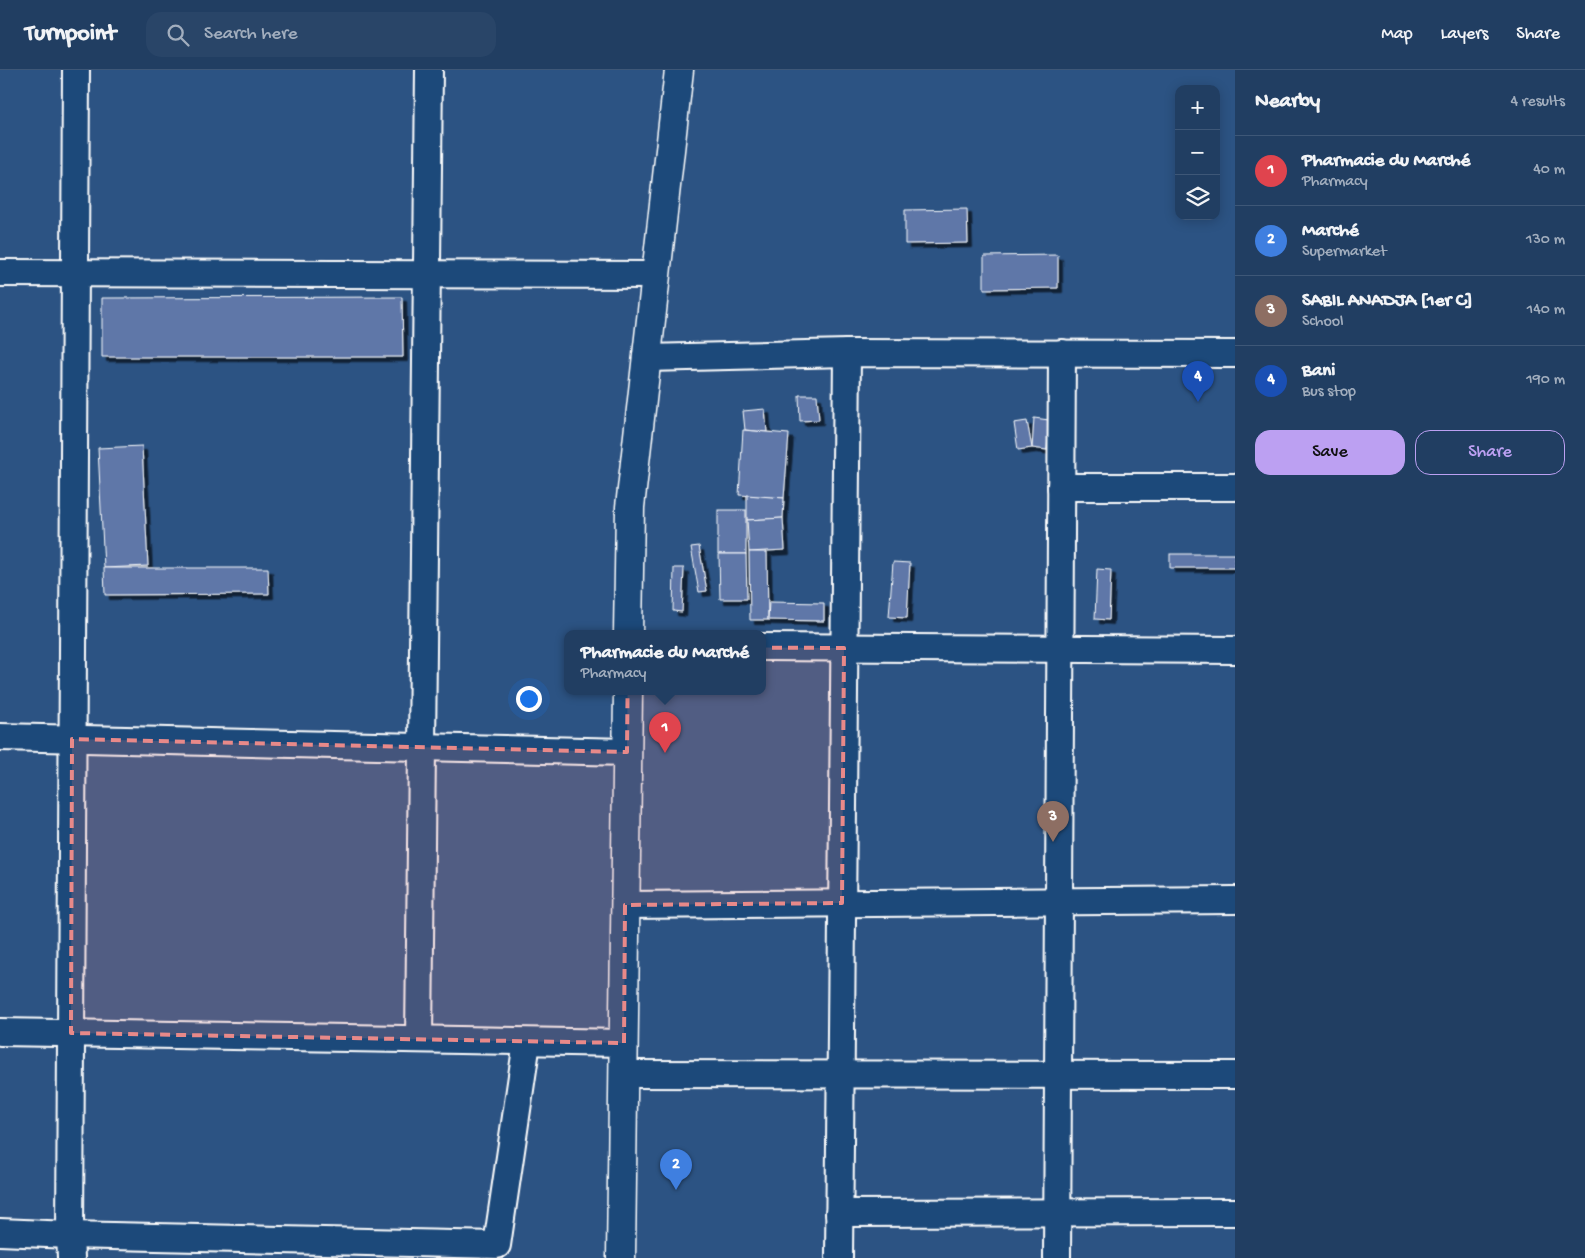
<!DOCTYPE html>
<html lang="en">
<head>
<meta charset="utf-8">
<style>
  :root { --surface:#213e62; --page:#294568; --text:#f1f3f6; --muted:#a2aebe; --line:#3e5777; --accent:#bca0f2 }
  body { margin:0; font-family:"Gochi Hand",sans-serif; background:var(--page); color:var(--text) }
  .controls { position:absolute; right:15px; top:15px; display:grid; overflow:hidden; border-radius:10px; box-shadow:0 2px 12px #0003 }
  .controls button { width:45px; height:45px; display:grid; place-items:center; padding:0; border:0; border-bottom:1px solid var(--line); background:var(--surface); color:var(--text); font:25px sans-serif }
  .you { position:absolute; left:528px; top:628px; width:18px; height:18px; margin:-12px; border:4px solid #fff; border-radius:50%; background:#1a73e8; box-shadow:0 0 0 8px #1a73e833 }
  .badge { display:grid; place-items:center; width:32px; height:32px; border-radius:50%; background:var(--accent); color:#fff; font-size:16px; font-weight:700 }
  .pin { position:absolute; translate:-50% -41px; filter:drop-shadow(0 1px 2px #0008) }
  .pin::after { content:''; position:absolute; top:26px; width:18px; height:15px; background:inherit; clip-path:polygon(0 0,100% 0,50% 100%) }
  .popup { position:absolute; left:564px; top:560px; width:202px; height:65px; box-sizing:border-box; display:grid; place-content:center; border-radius:10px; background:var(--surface); filter:drop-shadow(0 1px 4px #0005); font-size:16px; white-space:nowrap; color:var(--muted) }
  .popup b { font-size:19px; color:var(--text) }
  .popup::after { content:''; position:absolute; left:50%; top:100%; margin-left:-10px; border:10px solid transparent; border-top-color:var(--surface) }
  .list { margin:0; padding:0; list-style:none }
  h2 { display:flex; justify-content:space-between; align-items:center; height:65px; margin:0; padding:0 20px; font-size:21px }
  h2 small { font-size:16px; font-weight:400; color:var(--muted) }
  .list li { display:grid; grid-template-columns:32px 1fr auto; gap:15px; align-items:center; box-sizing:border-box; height:70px; padding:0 20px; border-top:1px solid var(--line) }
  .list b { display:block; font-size:19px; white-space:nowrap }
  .list p { margin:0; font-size:16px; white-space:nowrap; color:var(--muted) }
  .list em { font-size:16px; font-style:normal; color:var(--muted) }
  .actions { display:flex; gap:10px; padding:15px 20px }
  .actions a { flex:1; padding:11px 0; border:1px solid var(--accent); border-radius:15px; text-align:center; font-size:18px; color:var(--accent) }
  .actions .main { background:var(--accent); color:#111 }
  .icon { flex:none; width:28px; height:28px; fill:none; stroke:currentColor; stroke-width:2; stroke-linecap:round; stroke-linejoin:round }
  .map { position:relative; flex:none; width:1235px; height:1188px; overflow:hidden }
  header { display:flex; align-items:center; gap:30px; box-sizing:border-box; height:70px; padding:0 25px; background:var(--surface); border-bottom:1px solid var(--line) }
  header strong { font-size:24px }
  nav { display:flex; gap:28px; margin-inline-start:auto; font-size:18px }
  .search { width:350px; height:45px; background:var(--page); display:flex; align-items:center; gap:12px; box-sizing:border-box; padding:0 18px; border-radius:15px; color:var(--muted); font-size:19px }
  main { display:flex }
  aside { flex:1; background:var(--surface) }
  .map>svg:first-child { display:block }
  .building { fill:#5e77a8; stroke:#fff; filter:url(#shadow) }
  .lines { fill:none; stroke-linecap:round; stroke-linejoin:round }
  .minor-casing { stroke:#fff; stroke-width:30 }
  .secondary-casing { stroke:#fff; stroke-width:31 }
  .minor { stroke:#1f4a7a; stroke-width:26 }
  .secondary { stroke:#1f4a7a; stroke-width:28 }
  .marked { fill:#e88989; fill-opacity:0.2; stroke:#e88989; stroke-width:4; stroke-dasharray:10 6; stroke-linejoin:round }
</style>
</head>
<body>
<header>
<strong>Turnpoint</strong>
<div class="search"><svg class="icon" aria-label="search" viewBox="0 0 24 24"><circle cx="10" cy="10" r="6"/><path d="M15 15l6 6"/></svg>Search here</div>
<nav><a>Map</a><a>Layers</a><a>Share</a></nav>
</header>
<main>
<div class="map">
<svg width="1235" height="1188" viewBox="0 0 1235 1188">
  <defs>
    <filter id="shadow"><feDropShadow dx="4.5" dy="4.5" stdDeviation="0" flood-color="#0009"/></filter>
  </defs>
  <rect width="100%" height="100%" fill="#2c5383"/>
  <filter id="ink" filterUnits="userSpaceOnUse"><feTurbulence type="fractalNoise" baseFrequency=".02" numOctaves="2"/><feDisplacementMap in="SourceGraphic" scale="10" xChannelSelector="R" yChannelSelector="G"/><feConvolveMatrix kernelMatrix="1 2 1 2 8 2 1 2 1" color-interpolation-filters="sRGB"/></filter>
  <g filter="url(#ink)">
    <g class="building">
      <polygon points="967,139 968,173 905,174 905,140"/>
      <polygon points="1058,185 1058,218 984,219 984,186"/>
      <polygon points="402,227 403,287 102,287 102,228"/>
      <polygon points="799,325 817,325 819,350 800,351"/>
      <polygon points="765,339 767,362 745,360 743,341"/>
      <polygon points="1034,348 1049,350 1047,380 1032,378"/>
      <polygon points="1027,351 1032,378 1018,380 1014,353"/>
      <polygon points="743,360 789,364 784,428 739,425"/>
      <polygon points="142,376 148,496 104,498 98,378"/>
      <polygon points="747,425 784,428 783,448 747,450"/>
      <rect x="718" y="440" width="28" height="44"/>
      <polygon points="783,448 785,480 749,482 747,450"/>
      <polygon points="699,476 707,521 699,522 691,477"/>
      <polygon points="749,482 767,482 768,550 750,550"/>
      <polygon points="719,484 746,484 747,529 720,529"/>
      <rect x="1170" y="484" width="65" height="14"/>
      <polygon points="893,492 910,493 907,548 889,547"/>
      <polygon points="104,498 268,498 269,524 105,525"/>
      <polygon points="674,498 684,498 682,542 673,541"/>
      <polygon points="1097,499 1111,500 1109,550 1095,549"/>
      <polygon points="769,532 824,533 824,551 768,550"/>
    </g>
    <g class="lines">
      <g class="minor-casing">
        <g id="minor">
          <polyline points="0,203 656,205"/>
          <polyline points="647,288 847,283 1235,284"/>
          <polyline points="1061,417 1235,417"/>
          <polyline points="762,577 1235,580"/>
          <polyline points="0,667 627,682"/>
          <polyline points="625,835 1235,830"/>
          <polyline points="0,962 624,973"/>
          <polyline points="419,969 429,0"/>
          <polyline points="623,1004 1235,1005"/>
          <polyline points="839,1143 1235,1142"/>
          <polyline points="0,1162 70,1165 497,1175 527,972"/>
          <polyline points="71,1188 70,1165 76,0"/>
          <polyline points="839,1188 847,283"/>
          <polyline points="1057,1188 1062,283"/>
        </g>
      </g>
      <g class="secondary-casing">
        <g id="secondary">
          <polyline points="628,564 630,437 679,0"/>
          <polyline points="621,1188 628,622"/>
        </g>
      </g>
      <use href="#minor" class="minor"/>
      <use href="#secondary" class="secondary"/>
    </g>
  </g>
  <path class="marked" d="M628 577 844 578 842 833 625 835 624 973 71 963 72 669 627 682Z"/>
</svg>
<div class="controls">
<button>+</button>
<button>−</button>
<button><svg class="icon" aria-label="layers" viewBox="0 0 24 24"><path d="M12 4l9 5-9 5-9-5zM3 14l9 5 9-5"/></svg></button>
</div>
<div class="you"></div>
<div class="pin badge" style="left:665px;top:683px;background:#e0444e">1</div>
<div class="popup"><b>Pharmacie du Marché</b>Pharmacy</div>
<div class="pin badge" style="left:676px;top:1120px;background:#3f7fe0">2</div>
<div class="pin badge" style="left:1053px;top:772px;background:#8d6e63">3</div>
<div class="pin badge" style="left:1198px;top:332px;background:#1a4fb4">4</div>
</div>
<aside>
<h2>Nearby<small>4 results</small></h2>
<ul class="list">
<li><span class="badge" style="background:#e0444e">1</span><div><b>Pharmacie du Marché</b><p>Pharmacy</p></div><em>40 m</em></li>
<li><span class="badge" style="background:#3f7fe0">2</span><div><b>Marché</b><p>Supermarket</p></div><em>130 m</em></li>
<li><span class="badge" style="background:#8d6e63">3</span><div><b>SABIL ANADJA [1er C]</b><p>School</p></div><em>140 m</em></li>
<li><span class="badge" style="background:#1a4fb4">4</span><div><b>Bani</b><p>Bus stop</p></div><em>190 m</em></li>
</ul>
<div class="actions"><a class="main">Save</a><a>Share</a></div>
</aside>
</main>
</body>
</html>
